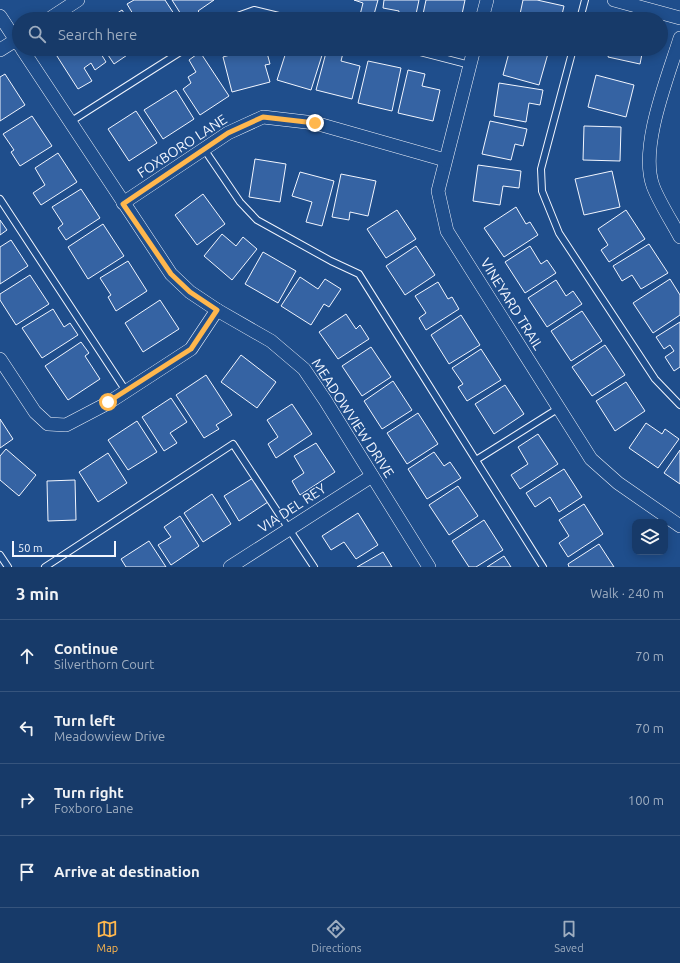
<!DOCTYPE html>
<html lang="en">
<head>
<meta charset="utf-8">
<style>
  :root { --surface:#173a69; --page:#20416f; --text:#f1f3f6; --muted:#9eadc0; --line:#36547d; --accent:#ffb74d }
  body { margin:0; font-family:Ubuntu,sans-serif; background:var(--page); color:var(--text) }
  .controls { position:absolute; right:12px; bottom:12px; display:grid; overflow:hidden; border-radius:8px; box-shadow:0 2px 10px #0003 }
  .controls button { width:36px; height:36px; display:grid; place-items:center; padding:0; border:0; border-bottom:1px solid var(--line); background:var(--surface); color:var(--text); font:20px sans-serif }
  .scale { position:absolute; left:12px; bottom:10px; width:104px; box-sizing:border-box; padding-left:4px; border:2px solid #f2f6ff; border-top:0; font-size:11px; line-height:14px; white-space:nowrap; color:#f2f6ff; -webkit-text-stroke:3px #1f4e8c; paint-order:stroke }
  .stop { position:absolute; width:12px; height:12px; margin:-9px; border:3px solid #ffb74d; border-radius:50%; background:#fff }
  .stop.end { background:#ffb74d; border-color:#fff; box-shadow:0 1px 4px #0008 }
  .list { margin:0; padding:0; list-style:none }
  h2 { display:flex; justify-content:space-between; align-items:center; height:52px; margin:0; padding:0 16px; font-size:17px }
  h2 small { font-size:13px; font-weight:400; color:var(--muted) }
  .list li { display:grid; grid-template-columns:26px 1fr auto; gap:12px; align-items:center; box-sizing:border-box; height:72px; padding:0 16px; border-top:1px solid var(--line) }
  .list b { display:block; font-size:15px; white-space:nowrap }
  .list p { margin:0; font-size:13px; white-space:nowrap; color:var(--muted) }
  .list em { font-size:13px; font-style:normal; color:var(--muted) }
  .icon { flex:none; width:22px; height:22px; fill:none; stroke:currentColor; stroke-width:2; stroke-linecap:round; stroke-linejoin:round }
  .map { position:relative; flex:none; width:680px; height:567px; overflow:hidden }
  .search { position:absolute; background:var(--surface); box-shadow:0 2px 10px #0003; left:12px; right:12px; top:12px; height:44px; display:flex; align-items:center; gap:10px; box-sizing:border-box; padding:0 14px; border-radius:22px; color:var(--muted); font-size:15px }
  .sheet { height:340px; background:var(--surface) }
  nav { display:flex; justify-content:space-around; align-items:center; box-sizing:border-box; height:56px; border-top:1px solid var(--line); background:var(--surface); font-size:11px; color:var(--muted) }
  nav a { display:grid; justify-items:center; gap:2px }
  nav .on { color:var(--accent) }
  .map>svg:first-child { display:block }
  .building { fill:#3563a3; stroke:#f2f6ff }
  .lines { fill:none; stroke-linecap:round; stroke-linejoin:round }
  .service-casing { stroke:#f2f6ff; stroke-width:8 }
  .minor-casing { stroke:#f2f6ff; stroke-width:14 }
  .service { stroke:#1f4e8c; stroke-width:6 }
  .minor { stroke:#1f4e8c; stroke-width:13 }
  .route { stroke:#ffb74d; stroke-width:5 }
  .labels { text-anchor:middle; dominant-baseline:central; stroke-width:3; stroke-linejoin:round; paint-order:stroke }
  .street-label { font-size:14px; fill:#f2f6ff; stroke:#1f4e8c }
</style>
</head>
<body>
<div class="map">
<svg width="680" height="567" viewBox="0 0 680 567">
  <rect width="100%" height="100%" fill="#1f4e8c"/>
  <g class="building">
    <polygon points="134,0 165,0 176,17 173,19 136,19 127,4"/>
    <polygon points="172,0 214,0 198,11 199,12 188,19 184,19"/>
    <polygon points="354,0 378,0 373,18 360,15 363,3"/>
    <polygon points="384,0 419,0 415,19 398,19 399,11 383,8"/>
    <polygon points="426,0 465,0 461,19 422,19"/>
    <polygon points="523,0 537,0 564,6 561,19 519,19"/>
    <polygon points="122,10 128,19 108,19"/>
    <polygon points="60,49 98,49 106,62 95,70 91,63 84,68 92,81 78,89 55,53"/>
    <polygon points="104,49 136,49 114,64"/>
    <polygon points="251,49 266,49 270,64 265,65 270,82 232,92 223,57"/>
    <polygon points="287,49 324,49 311,90 277,80"/>
    <polygon points="327,49 343,53 341,61 360,66 352,99 316,90"/>
    <polygon points="510,49 549,50 539,85 503,75"/>
    <polygon points="610,49 643,49 640,64 608,57"/>
    <polygon points="200,52 229,96 200,115 183,89 191,83 188,77 196,72 189,60"/>
    <polygon points="368,61 401,68 392,111 358,103"/>
    <polygon points="408,70 425,74 422,86 440,90 433,121 398,113"/>
    <polygon points="5,74 25,105 0,121 0,77"/>
    <polygon points="596,75 634,85 626,117 588,107"/>
    <polygon points="499,83 543,90 540,105 529,103 526,122 494,116"/>
    <polygon points="176,90 194,119 163,139 144,110"/>
    <polygon points="136,111 157,143 129,161 108,129"/>
    <polygon points="32,116 52,146 20,166 11,152 14,150 3,134"/>
    <polygon points="490,121 527,129 523,146 515,144 511,160 482,154"/>
    <polygon points="584,126 621,127 620,161 583,160"/>
    <polygon points="58,153 77,182 41,205 33,193 45,185 35,168"/>
    <polygon points="255,159 286,164 280,202 249,197"/>
    <polygon points="478,165 521,171 519,188 503,186 500,205 473,201"/>
    <polygon points="612,171 620,207 584,215 575,179"/>
    <polygon points="300,172 334,181 322,226 306,222 312,202 292,196"/>
    <polygon points="341,174 376,181 368,216 350,212 349,220 332,217"/>
    <polygon points="81,189 100,218 66,240 58,228 63,224 52,207"/>
    <polygon points="203,194 225,224 197,245 175,215"/>
    <polygon points="516,207 526,224 530,222 538,235 504,257 484,228"/>
    <polygon points="397,210 416,239 386,258 367,229"/>
    <polygon points="626,210 645,239 609,262 601,250 608,245 598,229"/>
    <polygon points="0,220 7,230 0,235"/>
    <polygon points="103,224 124,256 88,279 68,247"/>
    <polygon points="222,234 236,246 243,237 257,249 232,280 204,256"/>
    <polygon points="11,240 28,266 0,284 0,247"/>
    <polygon points="649,244 668,273 641,289 632,275 622,281 613,266"/>
    <polygon points="416,246 435,275 405,295 386,266"/>
    <polygon points="530,246 541,264 547,260 556,273 525,293 505,262"/>
    <polygon points="263,252 296,271 278,303 245,284"/>
    <polygon points="128,261 147,291 116,311 108,297 111,295 100,278"/>
    <polygon points="30,275 49,304 16,325 0,300 0,294"/>
    <polygon points="300,277 318,289 325,279 341,289 329,307 324,304 311,325 281,306"/>
    <polygon points="670,279 680,295 680,315 653,333 633,303"/>
    <polygon points="556,280 566,296 573,291 582,304 547,327 528,298"/>
    <polygon points="438,282 448,299 452,297 459,309 426,330 419,318 426,313 415,296"/>
    <polygon points="160,300 179,329 143,352 125,323"/>
    <polygon points="53,309 64,327 70,323 78,335 42,358 22,328"/>
    <polygon points="582,311 602,341 571,361 551,331"/>
    <polygon points="346,314 356,329 360,325 369,339 338,359 319,332"/>
    <polygon points="461,315 480,345 449,364 431,335"/>
    <polygon points="680,322 680,367 674,371 665,357 674,351 670,345 664,349 656,337"/>
    <polygon points="81,342 89,353 85,356 100,379 68,400 45,366"/>
    <polygon points="605,345 625,375 592,396 572,367"/>
    <polygon points="371,347 391,377 362,396 342,366"/>
    <polygon points="481,349 501,380 467,401 458,387 463,384 452,368"/>
    <polygon points="241,355 276,382 257,408 221,382"/>
    <polygon points="206,375 232,415 216,425 219,429 204,438 176,395"/>
    <polygon points="393,381 412,410 382,429 364,401"/>
    <polygon points="626,382 645,411 615,431 596,401"/>
    <polygon points="505,385 524,414 494,434 475,404"/>
    <polygon points="171,398 187,422 170,433 177,443 164,451 142,417"/>
    <polygon points="292,404 312,434 276,458 268,444 278,437 267,420"/>
    <polygon points="418,413 438,444 407,464 387,433"/>
    <polygon points="0,419 13,439 0,448"/>
    <polygon points="137,421 157,452 128,470 108,440"/>
    <polygon points="646,423 662,434 665,429 679,439 658,468 629,448"/>
    <polygon points="538,434 558,464 520,489 511,475 528,464 518,447"/>
    <polygon points="316,443 335,472 300,495 292,481 304,473 294,456"/>
    <polygon points="6,449 36,475 19,496 0,480 0,456"/>
    <polygon points="680,450 680,484 664,473"/>
    <polygon points="434,452 444,466 450,462 461,478 427,499 408,469"/>
    <polygon points="108,453 127,483 98,502 79,472"/>
    <polygon points="564,469 582,497 559,512 550,497 535,507 526,493"/>
    <polygon points="253,478 268,502 239,521 224,496"/>
    <polygon points="75,480 76,520 48,521 47,481"/>
    <polygon points="458,486 478,516 449,535 429,505"/>
    <polygon points="212,494 231,524 203,542 184,513"/>
    <polygon points="584,504 603,534 568,557 559,543 569,536 559,520"/>
    <polygon points="358,513 378,545 356,559 344,542 331,550 322,536"/>
    <polygon points="180,516 199,546 171,565 158,545 171,537 164,527"/>
    <polygon points="484,520 503,550 476,567 469,567 452,541"/>
    <polygon points="149,541 166,567 126,567 121,559"/>
    <polygon points="599,544 614,567 569,567 568,564"/>
    <polygon points="383,552 392,567 357,567"/>
    <polygon points="504,556 511,567 487,567"/>
  </g>
  <g class="lines">
    <g class="service-casing">
      <g id="service">
        <polyline points="229,19 254,10 291,19"/>
        <polyline points="580,19 585,0"/>
        <polyline points="408,49 470,65"/>
        <polyline points="573,49 541,169 542,191 559,233 655,379 680,405"/>
        <polyline points="70,122 185,49"/>
        <polyline points="204,149 240,202 257,220 331,261 359,274 543,567"/>
        <polyline points="0,199 126,391"/>
        <polyline points="476,460 559,408"/>
        <polyline points="0,555 8,567"/>
        <polyline points="45,567 233,444 314,567"/>
      </g>
    </g>
    <g class="minor-casing">
      <g id="minor">
        <polyline points="614,0 680,18"/>
        <polyline points="0,16 19,45"/>
        <polyline points="49,19 78,0"/>
        <polyline points="482,19 487,0"/>
        <path d="M680 38C668 77 639 147 653 186 659 202 672 222 680 237"/>
        <polyline points="22,49 171,274 190,292 217,310 271,341 304,369 325,400 429,567"/>
        <polyline points="474,49 438,191 447,231 591,459 618,483 680,526"/>
        <polyline points="0,50 19,38"/>
        <polyline points="123,203 228,133 263,117 315,123 445,160"/>
        <polyline points="0,359 35,412 48,424 66,425 108,403 191,349 217,310"/>
        <polyline points="230,567 372,476"/>
      </g>
    </g>
    <use href="#service" class="service"/>
    <use href="#minor" class="minor"/>
  </g>
  <g class="lines">
    <polyline class="route" points="108,402 191,349 217,310 190,292 171,274 123,204 228,133 263,117 315,123"/>
  </g>
  <g class="labels">
    <g class="street-label">
      <text transform="translate(182 146) rotate(-33)">FOXBORO LANE</text>
      <text transform="translate(512 304) rotate(58)">VINEYARD TRAIL</text>
      <text transform="translate(353 418) rotate(57)">MEADOWVIEW DRIVE</text>
      <text transform="translate(292 508) rotate(-33)">VIA DEL REY</text>
    </g>
  </g>
</svg>
<div class="controls">
<button><svg class="icon" aria-label="layers" viewBox="0 0 24 24"><path d="M12 4l9 5-9 5-9-5zM3 14l9 5 9-5"/></svg></button>
</div>
<div class="scale">50 m</div>
<div class="stop" style="left:108px;top:402px"></div>
<div class="stop end" style="left:315px;top:123px"></div>
<div class="search"><svg class="icon" aria-label="search" viewBox="0 0 24 24"><circle cx="10" cy="10" r="6"/><path d="M15 15l6 6"/></svg>Search here</div>
</div>
<section class="sheet">
<h2>3 min<small>Walk · 240 m</small></h2>
<ul class="list">
<li><svg class="icon" aria-label="ahead" viewBox="0 0 24 24"><path d="M12 20V5M6 11l6-6 6 6"/></svg><div><b>Continue</b><p>Silverthorn Court</p></div><em>70 m</em></li>
<li><svg class="icon" aria-label="left" viewBox="0 0 24 24"><path d="M17 20v-9H6M10 6l-5 5 5 5"/></svg><div><b>Turn left</b><p>Meadowview Drive</p></div><em>70 m</em></li>
<li><svg class="icon" aria-label="right" viewBox="0 0 24 24"><path d="M7 20v-9h11M14 6l5 5-5 5"/></svg><div><b>Turn right</b><p>Foxboro Lane</p></div><em>100 m</em></li>
<li><svg class="icon" aria-label="arrive" viewBox="0 0 24 24"><path d="M6 21V4h12l-3 4 3 4H6"/></svg><div><b>Arrive at destination</b></div></li>
</ul>
</section>
<nav>
<a class="on"><svg class="icon" aria-label="map" viewBox="0 0 24 24"><path d="M3 6l6-2 6 2 6-2v14l-6 2-6-2-6 2zM9 4v14M15 6v14"/></svg>Map</a>
<a><svg class="icon" aria-label="directions" viewBox="0 0 24 24"><path d="M12 3l9 9-9 9-9-9zM9 14v-3h6M13 9l2 2-2 2"/></svg>Directions</a>
<a><svg class="icon" aria-label="saved" viewBox="0 0 24 24"><path d="M7 4h10v16l-5-4-5 4z"/></svg>Saved</a>
</nav>
</body>
</html>
